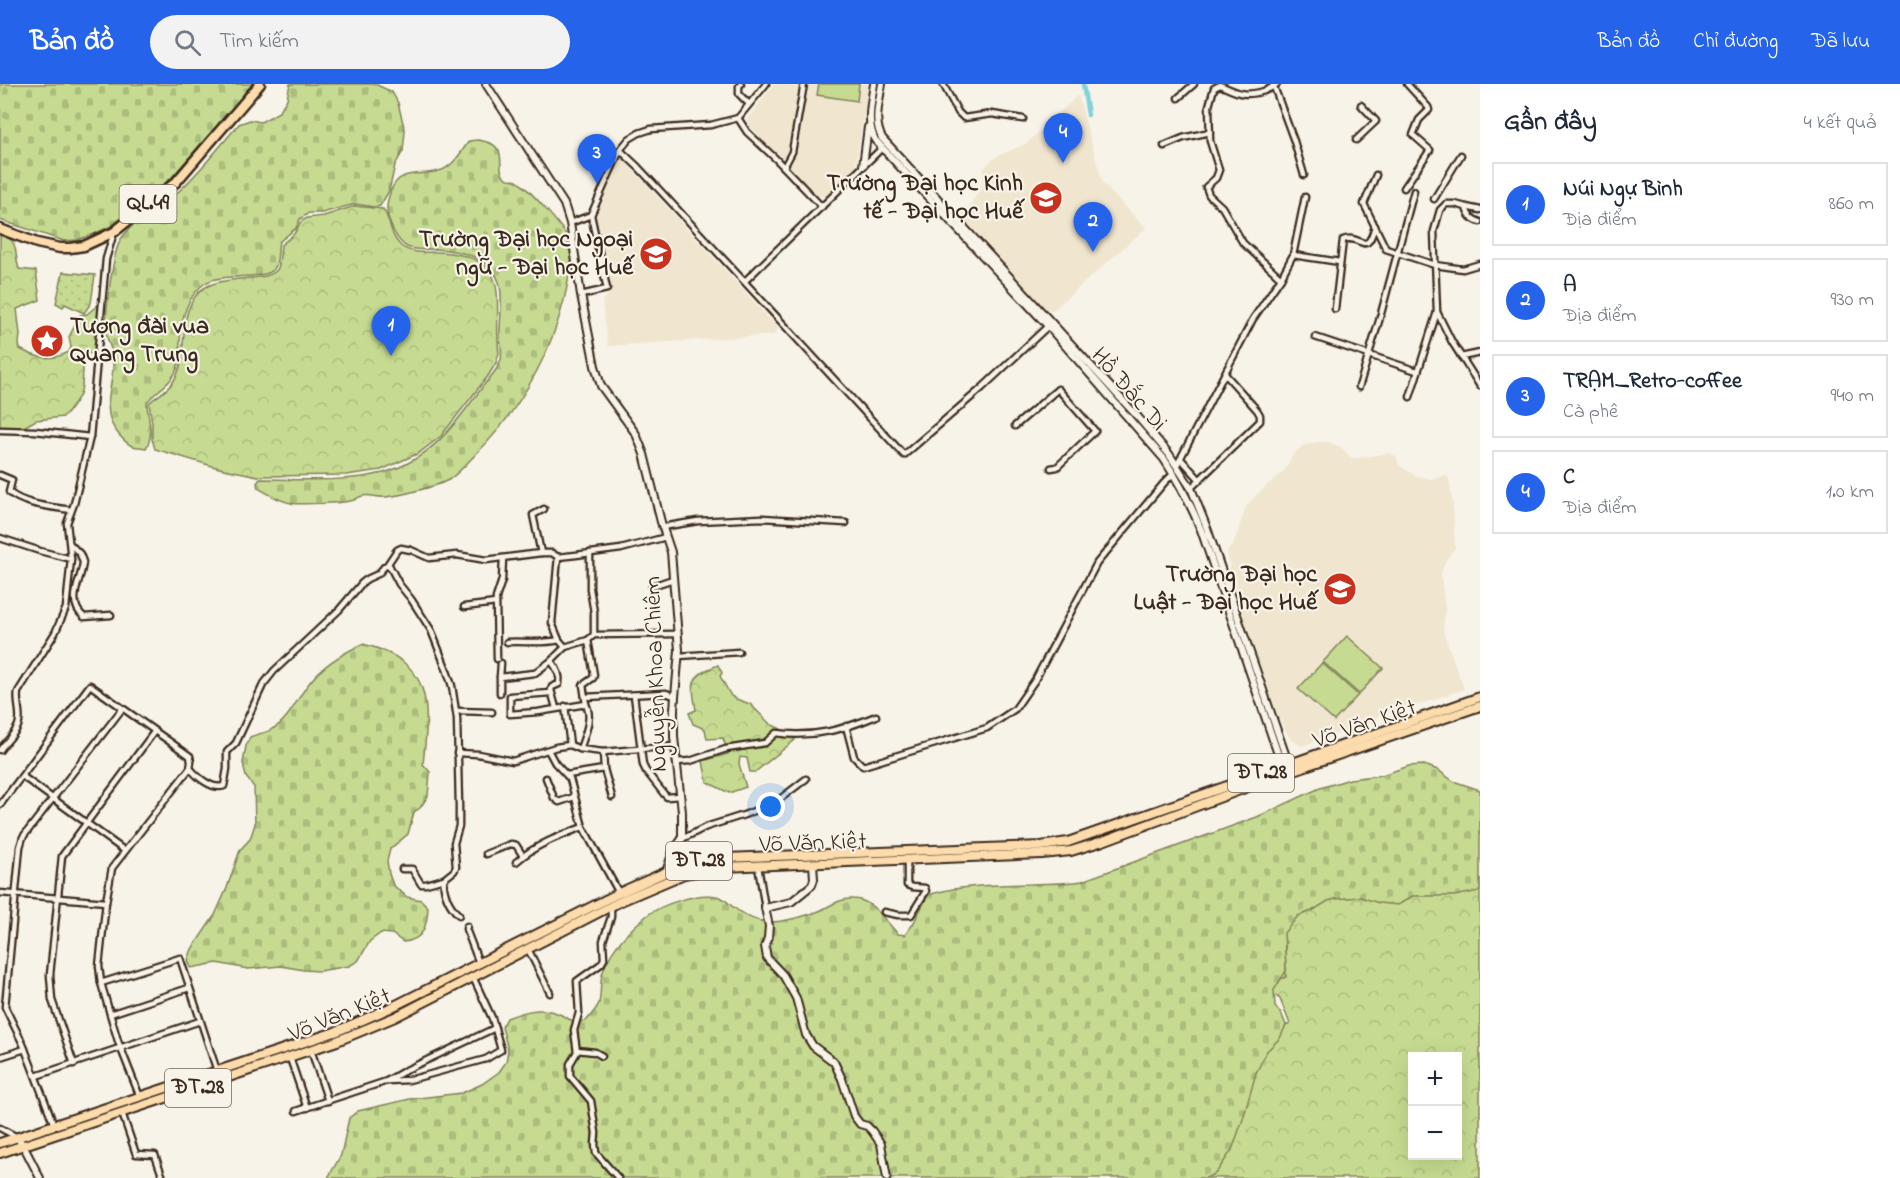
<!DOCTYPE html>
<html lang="vi">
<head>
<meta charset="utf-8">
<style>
  :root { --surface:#fff; --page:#f2f2f3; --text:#1f2937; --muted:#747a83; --line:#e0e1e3; --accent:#2563eb }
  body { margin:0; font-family:"Indie Flower",sans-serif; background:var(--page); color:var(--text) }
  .controls { position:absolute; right:18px; bottom:18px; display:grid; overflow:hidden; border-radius:0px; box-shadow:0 6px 24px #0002 }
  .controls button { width:54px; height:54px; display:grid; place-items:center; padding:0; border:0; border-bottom:2px solid var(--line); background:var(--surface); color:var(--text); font:30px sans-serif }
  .you { position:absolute; left:771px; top:723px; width:21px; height:21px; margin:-15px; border:4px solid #fff; border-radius:50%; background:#1a73e8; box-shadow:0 0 0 9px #1a73e833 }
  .badge { display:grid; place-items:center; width:39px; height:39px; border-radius:50%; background:var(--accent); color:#fff; font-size:20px; font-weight:700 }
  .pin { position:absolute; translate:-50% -50px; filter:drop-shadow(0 2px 3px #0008) }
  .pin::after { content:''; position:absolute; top:32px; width:21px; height:18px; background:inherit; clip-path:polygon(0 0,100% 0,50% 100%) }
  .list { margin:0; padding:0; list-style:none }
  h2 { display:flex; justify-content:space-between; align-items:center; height:78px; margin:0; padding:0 24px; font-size:26px }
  h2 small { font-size:20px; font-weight:400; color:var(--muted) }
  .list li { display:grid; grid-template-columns:39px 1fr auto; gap:18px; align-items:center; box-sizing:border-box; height:84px; margin:0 12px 12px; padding:0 12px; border:2px solid var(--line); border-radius:0px }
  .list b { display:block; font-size:22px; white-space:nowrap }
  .list p { margin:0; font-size:20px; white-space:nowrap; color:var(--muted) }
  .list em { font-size:20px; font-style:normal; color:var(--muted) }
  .icon { flex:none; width:33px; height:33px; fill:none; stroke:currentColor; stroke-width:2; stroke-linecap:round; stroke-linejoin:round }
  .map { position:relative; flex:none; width:1480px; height:1094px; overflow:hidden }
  header { display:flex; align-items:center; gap:36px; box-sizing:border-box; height:84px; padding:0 30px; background:var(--accent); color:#fff }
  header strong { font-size:28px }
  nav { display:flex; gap:33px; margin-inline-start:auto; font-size:21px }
  .search { width:420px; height:54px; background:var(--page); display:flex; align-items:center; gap:15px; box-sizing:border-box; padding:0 21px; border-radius:33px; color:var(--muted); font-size:22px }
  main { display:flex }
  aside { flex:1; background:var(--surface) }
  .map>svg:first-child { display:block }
  .built { fill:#f0e6d0 }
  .grass { fill:url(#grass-dots); stroke:#808258; stroke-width:1.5 }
  .forest { fill:url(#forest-crowns); stroke:#808258; stroke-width:1.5; fill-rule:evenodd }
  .cemetery { fill:url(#cemetery-stones); stroke:#808258; stroke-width:1.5 }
  .pitch { fill:#c6db91; stroke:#808258; stroke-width:1.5 }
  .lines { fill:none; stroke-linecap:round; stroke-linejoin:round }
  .canal { stroke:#82d2dc; stroke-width:4.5 }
  .minor-casing { stroke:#3b2a1e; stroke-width:9 }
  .tertiary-casing { stroke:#3b2a1e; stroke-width:10 }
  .primary-casing { stroke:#3b2a1e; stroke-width:12 }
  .trunk-casing { stroke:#3b2a1e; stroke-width:13 }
  .minor { stroke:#f7f3e8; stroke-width:4.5 }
  .tertiary { stroke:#f7f3e8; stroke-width:6 }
  .primary { stroke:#fcdcac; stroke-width:8 }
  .trunk { stroke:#fcdcac; stroke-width:8 }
  .labels { text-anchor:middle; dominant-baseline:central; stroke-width:4.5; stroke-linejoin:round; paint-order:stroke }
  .shield { fill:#f7f3e8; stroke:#73665b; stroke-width:1.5 }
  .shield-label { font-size:22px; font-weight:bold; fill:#3b2a1e }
  .poi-label { font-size:24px; font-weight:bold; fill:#3b2a1e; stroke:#f7f3e8; text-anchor:end }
  .street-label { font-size:24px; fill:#3b2a1e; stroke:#f7f3e8 }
</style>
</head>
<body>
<header>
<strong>Bản đồ</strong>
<div class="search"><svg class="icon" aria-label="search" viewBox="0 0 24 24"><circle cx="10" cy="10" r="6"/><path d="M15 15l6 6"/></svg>Tìm kiếm</div>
<nav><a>Bản đồ</a><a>Chỉ đường</a><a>Đã lưu</a></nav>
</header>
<main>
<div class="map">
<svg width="1480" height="1094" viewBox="0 0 1480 1094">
  <defs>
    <pattern id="grass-dots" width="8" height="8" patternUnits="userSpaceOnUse" patternTransform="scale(1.5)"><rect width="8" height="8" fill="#c6db91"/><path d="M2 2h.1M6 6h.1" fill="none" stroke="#abbc7d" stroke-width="1.8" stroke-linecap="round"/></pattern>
    <pattern id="forest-crowns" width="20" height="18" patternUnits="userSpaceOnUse" patternTransform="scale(1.5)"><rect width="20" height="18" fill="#c6db91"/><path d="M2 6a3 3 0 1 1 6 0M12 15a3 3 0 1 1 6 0" fill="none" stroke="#abbc7d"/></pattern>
    <pattern id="cemetery-stones" width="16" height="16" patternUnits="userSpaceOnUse" patternTransform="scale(1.5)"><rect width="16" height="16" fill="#c6db91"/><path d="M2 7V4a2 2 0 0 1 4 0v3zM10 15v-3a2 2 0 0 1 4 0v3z" fill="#abbc7d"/></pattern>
  </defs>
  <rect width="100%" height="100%" fill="#f7f3e8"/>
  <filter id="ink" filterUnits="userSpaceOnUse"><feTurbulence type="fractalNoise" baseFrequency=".0167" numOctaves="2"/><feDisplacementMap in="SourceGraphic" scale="12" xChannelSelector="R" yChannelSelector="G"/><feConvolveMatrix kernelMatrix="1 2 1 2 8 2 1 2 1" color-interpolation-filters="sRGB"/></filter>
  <g filter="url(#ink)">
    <g class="built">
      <polygon points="774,0 869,0 855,86 828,112 817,112 750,43 747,35"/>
      <polygon points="1078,11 1103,100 1146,144 1053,226 1046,226 957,127 968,124 982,103 983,86 989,78 998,72 1027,59"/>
      <polygon points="619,76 624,76 778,244 775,251 608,262 602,217 610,209 593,131"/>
      <polygon points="1317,358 1329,358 1342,364 1350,373 1358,374 1388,369 1396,372 1399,381 1416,392 1432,395 1446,391 1449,395 1453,421 1455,464 1446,476 1441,490 1445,525 1443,547 1464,605 1401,627 1385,627 1370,638 1302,662 1290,655 1277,630 1239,521 1242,520 1230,488 1227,466 1233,461 1246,423 1255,412 1284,387 1294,369 1304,361"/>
    </g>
    <polygon class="grass" points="63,188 95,191 91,219 84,229 65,220 63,223 56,219"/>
    <g class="forest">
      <path d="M355 122 383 125C391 136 390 153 401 162 411 170 426 168 438 168 517 172 492 215 499 269L496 279 488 292 441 352 419 369 381 386 346 391 258 392 219 384 155 365 152 355V339L149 319C157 312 168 306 173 298 191 271 175 238 197 210 216 187 271 201 278 184 280 178 280 168 281 161L294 150 301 138 307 134 324 132Z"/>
      <path d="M0 149C21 158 13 167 19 185L36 187 40 216 17 225 20 250 19 260 20 265C38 275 51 277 69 268L71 263 69 253 80 231 87 230 98 221 100 222 95 269 84 270 82 302 80 311 68 329 63 333 36 336 22 344 0 343Z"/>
      <path d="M718 581 722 589 720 592 731 612 736 615 750 620 770 640 785 647 795 656 755 688H750L747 674 740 673 739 680 746 703 729 709 707 698 703 677 728 670 723 654 707 655 705 645 693 640 689 629 696 626C691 598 690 592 718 581Z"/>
      <path d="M1480 795V1094H1184L1270 949 1290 940 1280 915 1262 902 1286 893 1285 858 1267 845 1321 814ZM1412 972H1458V1072H1412Z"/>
    </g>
    <g class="cemetery">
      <polygon points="2,0 253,0 172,93 111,142 94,150 77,156 64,157 0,136 0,2"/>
      <path d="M290 0H375L392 8 398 19 405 47 403 67 395 81 389 107 380 122 374 123 355 120 322 129H309L300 135 296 144 279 158C277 165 279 179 274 185 265 197 219 188 204 200 186 213 181 237 180 257 180 266 180 276 177 285 171 300 157 306 147 318 147 334 155 350 146 364 142 363 136 363 132 362 124 358 114 346 111 338 103 317 115 296 113 275 113 267 109 261 107 253 103 239 113 167 121 155 133 136 161 124 178 108 200 88 219 63 239 40L250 36 261 38 279 28 287 15Z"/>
      <path d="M478 56C515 61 492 85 506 94 508 96 512 95 515 96 527 102 563 143 569 156 575 167 571 180 569 192 558 258 524 322 476 370 468 378 460 388 450 395 439 402 399 412 385 413 377 414 370 410 362 412 358 413 359 414 354 416 346 419 300 421 291 419 279 417 268 410 258 404L257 399 260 395C301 395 343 399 383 389 430 376 454 342 481 305 488 295 498 287 501 275 503 266 499 256 500 248 500 233 503 217 500 202 494 173 460 166 434 165 425 165 416 167 407 163 396 157 387 136 387 124 387 117 389 112 391 106 402 82 421 94 442 86 454 81 462 67 469 57Z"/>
      <path d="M363 560C433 578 430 619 423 680L430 688 428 712 420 724 414 728 408 750 390 765 387 777 389 790 393 801 407 813 421 816 428 823C427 842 424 856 403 858L392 850 381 849 370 857 358 877 349 882 319 887 304 886 281 882 248 885 217 879 191 884 188 876 192 865 215 831 227 804 240 766 250 755 255 740 254 703 246 693 243 679 246 662 250 653C257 650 266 649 272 645 289 637 298 612 310 598 324 580 343 569 363 560Z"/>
      <path d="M1424 681 1438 686 1453 697 1480 706V807L1454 812H1413L1398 821 1379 819 1360 813 1335 815 1328 817 1312 827 1298 832 1284 849 1286 887 1274 906 1275 923 1281 929 1286 941 1280 954 1267 967 1256 989 1243 1035 1232 1066 1216 1089 1206 1094H328L341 1071 349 1034 358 1027 410 1015 462 1009 482 1000 499 988 506 978 508 966 502 943 507 934C523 928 537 923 554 928 570 933 567 939 586 937 590 932 597 925 599 919 601 910 600 900 602 891 608 869 627 848 645 833 660 821 703 805 722 814 726 816 729 820 733 823 743 831 757 838 770 838 784 838 801 833 814 829 827 825 838 814 853 815 873 815 885 837 898 850L905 851 913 840 928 811C960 801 997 801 1031 800 1048 799 1065 800 1082 797L1257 733 1320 704 1350 695 1382 691 1409 682Z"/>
    </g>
    <g class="pitch">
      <polygon points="819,0 859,0 857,17 817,11"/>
      <polygon points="1347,552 1383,584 1359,610 1323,578"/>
      <polygon points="1322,579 1358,611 1334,637 1298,605"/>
    </g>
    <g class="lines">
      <polyline class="canal" points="1083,0 1088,31"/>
      <g class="minor-casing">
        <g id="minor">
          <polyline points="741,0 739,2 739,10 749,20"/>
          <polyline points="943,0 958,28 964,34 992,30 1023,35"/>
          <polyline points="1273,0 1294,57 1304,91"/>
          <path d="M1277 0C1273 3 1269 5 1264 7 1244 13 1238 9 1220 1L1214 4 1209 22 1210 57 1219 86 1216 94 1206 103 1209 111 1222 123 1243 159 1281 194"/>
          <polyline points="1178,14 1194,0"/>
          <polyline points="738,34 747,48 776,75 822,123"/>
          <polyline points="1356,56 1376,37 1361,21"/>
          <polyline points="1164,62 1183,54 1210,48"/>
          <path d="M620 66 638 83C727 178 815 275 904 371L982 304 1048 242"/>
          <polyline points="784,83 792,68 804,0"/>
          <polyline points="1376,91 1364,120 1386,165 1435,181 1463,185 1480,180"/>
          <polyline points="1404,104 1430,66 1413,51 1419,36 1429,26 1428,23 1407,0"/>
          <polyline points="1434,115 1461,71"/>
          <polyline points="1466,123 1480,126"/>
          <path d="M1480 138C1472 135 1468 132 1466 123L1455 120H1446L1440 126 1434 147 1437 228 1452 258 1480 302"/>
          <polyline points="570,139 591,131 620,66 629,55 639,49 651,45 711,41 738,34 766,0"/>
          <polyline points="1293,171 1340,178"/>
          <polyline points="745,197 882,64"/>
          <polyline points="581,211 607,205 591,131"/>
          <path d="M1335 225 1343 156C1361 149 1366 175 1375 142"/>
          <polyline points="1315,253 1417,287"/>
          <polyline points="1461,273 1480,269"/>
          <polyline points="1359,303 1379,237 1414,107"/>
          <polyline points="1410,313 1437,228"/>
          <polyline points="1015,342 1058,305 1095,347 1057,383 1051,384"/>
          <polyline points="0,346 35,347 90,353"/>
          <polyline points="1181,375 1200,396"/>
          <polyline points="1177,381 1253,235 1281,194 1293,171 1305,113"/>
          <path d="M0 391 12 396 9 408C23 421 53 423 71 426"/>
          <polyline points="1191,404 1260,337 1260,331 1257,326 1225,290"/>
          <polyline points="662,443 698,437 762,434 846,439"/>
          <polyline points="0,454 40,467 71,475"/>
          <path d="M70 460 80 470 83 478C82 496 65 517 84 533L111 531"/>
          <polyline points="541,469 533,431 544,425"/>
          <polyline points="590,469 590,505 594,528 594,551"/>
          <polyline points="558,473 552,539 559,556 565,563"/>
          <polyline points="387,481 397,466 401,464 411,466 429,474 457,471 486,476 541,469 552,469 558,473 576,471 621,465 666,453"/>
          <polyline points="652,502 673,495"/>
          <polyline points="464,523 496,519"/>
          <path d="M507 558C525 557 542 560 559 556"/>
          <polyline points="679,572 739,568"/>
          <polyline points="497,575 496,514 502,496 503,474"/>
          <path d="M551 577C557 584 561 591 559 600L552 603 551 606 556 624"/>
          <polyline points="501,579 500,593 535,589 551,577 565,563 588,556 594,551 678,550"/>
          <polyline points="500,609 500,593"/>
          <polyline points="551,609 510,612 510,630 538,628 586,620 583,601 593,594 594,591 588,556"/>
          <polyline points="634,611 643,681 646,687 664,710 667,713 680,712"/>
          <polyline points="585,613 666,609 674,612"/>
          <polyline points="565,622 570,661"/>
          <polyline points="457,627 492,628"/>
          <polyline points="846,642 854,673 863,682 987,644 1015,625 1035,596 1097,479 1164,399 1174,389"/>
          <path d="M580 665C585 650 593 634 586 620"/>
          <path d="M0 666C5 658 18 648 19 638 21 628 16 618 18 608L55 549 66 524 71 475 67 439 74 420 90 353 106 175 114 148"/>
          <polyline points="548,666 555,679 570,695 583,743 619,809"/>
          <polyline points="457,669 478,670 513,677 556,663 570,661 580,665 603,668 675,662"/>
          <path d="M676 678 690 677 726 665 765 659 776 649C812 654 843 646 876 632"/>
          <path d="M190 684C197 693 212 706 224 702L227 685V668L236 659 263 601 274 587 339 526 362 499 367 495 378 490 385 482 389 481 399 500 411 515 431 546 446 584 452 602 457 634 459 722V742L454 759 456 783 454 787 444 795C442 808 450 823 459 831"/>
          <polyline points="604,685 612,713"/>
          <polyline points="567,691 604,685 603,668"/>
          <polyline points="22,692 125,767"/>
          <polyline points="546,694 554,714 559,718 574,713"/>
          <polyline points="0,721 90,601 190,672 191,678 190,684 112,784 106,818 99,882 101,899 118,957 140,1013"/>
          <polyline points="682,755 706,743 744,731 776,718 806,695"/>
          <polyline points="486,770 511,760 516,761 523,772"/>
          <path d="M516 778C535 761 559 752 583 743"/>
          <polyline points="758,782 765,824"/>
          <polyline points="402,785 412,785 421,800 426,800 444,795"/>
          <polyline points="0,809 106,818"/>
          <polyline points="611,822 611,833 603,857 604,875 601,880 577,897 579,929 574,946 577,968 570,980 570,992 591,1017 596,1049 595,1060 596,1069 618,1094"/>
          <polyline points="884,828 898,831 911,831 926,807 925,804 912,803 907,801 907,776"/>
          <polyline points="467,842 466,845 479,879"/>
          <polyline points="528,865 550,909"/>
          <polyline points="101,899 180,874 217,987"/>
          <polyline points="110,930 189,904"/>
          <polyline points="311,966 328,1017"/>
          <polyline points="577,966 595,968 602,972"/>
          <polyline points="0,973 25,965"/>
          <polyline points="290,974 307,1024"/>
          <polyline points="74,980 52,916 50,891 62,772 154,648"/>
          <polyline points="36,992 200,937"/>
          <polyline points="387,997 406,986 495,944"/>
          <polyline points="296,1027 387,997 409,996 486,975 501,966 492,934 473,893"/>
          <polyline points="122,1029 136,1070 155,1071 163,1094"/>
          <polyline points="54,1041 23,960 5,923 20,763 23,753 122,625"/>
          <polyline points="0,1044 17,1053"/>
        </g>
      </g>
      <g class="tertiary-casing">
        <g id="tertiary">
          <polyline points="486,0 564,120 570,139 581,211 595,282 601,302 636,350 644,370 661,438 671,468 679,566 674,625 674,653 682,728 682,755 674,765 666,788"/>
          <path d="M874 0C871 20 866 38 875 56L1048 242 1164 375C1179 398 1191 421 1201 446L1283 685"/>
          <path d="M882 0C879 19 873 37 882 54L1137 332 1169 370 1191 404 1207 444 1290 684"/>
          <polyline points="863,82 868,43"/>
          <polyline points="813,780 814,795 812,801 791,818 765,824 769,842 768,854 765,862 767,874 783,891 796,914 806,951 813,962 834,978 842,995 854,1032 860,1040 867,1042 872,1047 881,1060 887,1094"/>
          <polyline points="17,1053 23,1061 40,1094"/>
        </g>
      </g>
      <g class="primary-casing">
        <g id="primary">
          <polyline points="0,1059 335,948 390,924 619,809 666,788 688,779 725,774 1041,762 1068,758 1480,613"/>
          <polyline points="0,1069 337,957 395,933 623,816 684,790 724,783 1042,770 1071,767 1103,757 1291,687 1480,622"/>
        </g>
      </g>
      <g class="trunk-casing">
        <polyline id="trunk" points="0,145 37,159 60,164 70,164 84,162 114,148 176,98 260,0"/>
      </g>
      <use href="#minor" class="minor"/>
      <use href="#tertiary" class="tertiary"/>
      <use href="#primary" class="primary"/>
      <use href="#trunk" class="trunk"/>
    </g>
  </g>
  <defs>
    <g id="university-disc" transform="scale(1.725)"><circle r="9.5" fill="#c8321e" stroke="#f7f3e8"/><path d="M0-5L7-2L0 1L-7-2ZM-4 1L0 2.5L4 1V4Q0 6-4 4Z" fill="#fff"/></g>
    <g id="sight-disc" transform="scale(1.725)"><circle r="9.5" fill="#c8321e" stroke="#f7f3e8"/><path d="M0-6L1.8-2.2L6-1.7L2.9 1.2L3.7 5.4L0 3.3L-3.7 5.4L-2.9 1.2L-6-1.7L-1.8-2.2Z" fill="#fff"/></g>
  </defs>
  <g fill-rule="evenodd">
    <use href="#university-disc" x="1046" y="114"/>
    <use href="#university-disc" x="656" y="170"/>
    <use href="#sight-disc" x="47" y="257"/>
    <use href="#university-disc" x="1340" y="505"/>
  </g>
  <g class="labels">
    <g class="shield">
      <rect x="119.5" y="101" width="57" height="38" rx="4.5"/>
      <rect x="1228" y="670" width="66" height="38" rx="4.5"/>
      <rect x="666" y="758" width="66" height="38" rx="4.5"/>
      <rect x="165" y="985" width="66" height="38" rx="4.5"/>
    </g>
    <g class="shield-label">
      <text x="148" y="120">QL.49</text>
      <text x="1261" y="689">ĐT.28</text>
      <text x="699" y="777">ĐT.28</text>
      <text x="198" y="1004">ĐT.28</text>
    </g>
    <g class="poi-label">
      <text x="1023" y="100">Trường Đại học Kinh<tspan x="1023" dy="28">tế - Đại học Huế</tspan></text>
      <text x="633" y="156">Trường Đại học Ngoại<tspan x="633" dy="28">ngữ - Đại học Huế</tspan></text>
      <text x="70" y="243" text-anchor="start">Tượng đài vua<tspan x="70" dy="28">Quang Trung</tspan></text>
      <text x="1317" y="491">Trường Đại học<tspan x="1317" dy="28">Luật - Đại học Huế</tspan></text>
    </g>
    <g class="street-label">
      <text transform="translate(1128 306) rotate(49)">Hồ Đắc Di</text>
      <text transform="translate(657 590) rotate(-92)">Nguyễn Khoa Chiêm</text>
      <text transform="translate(1365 641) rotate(-19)">Võ Văn Kiệt</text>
      <text transform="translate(813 760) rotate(-2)">Võ Văn Kiệt</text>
      <text transform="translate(340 932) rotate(-22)">Võ Văn Kiệt</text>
    </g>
  </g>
</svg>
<div class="controls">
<button>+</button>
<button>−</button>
</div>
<div class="you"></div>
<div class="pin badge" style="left:391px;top:272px">1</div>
<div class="pin badge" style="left:1093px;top:168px">2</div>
<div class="pin badge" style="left:597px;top:100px">3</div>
<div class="pin badge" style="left:1063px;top:79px">4</div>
</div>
<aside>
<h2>Gần đây<small>4 kết quả</small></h2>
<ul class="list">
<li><span class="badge">1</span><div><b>Núi Ngự Bình</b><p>Địa điểm</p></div><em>860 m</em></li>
<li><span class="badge">2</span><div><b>A</b><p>Địa điểm</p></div><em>930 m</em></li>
<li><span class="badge">3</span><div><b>TRẠM_Retro-coffee</b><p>Cà phê</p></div><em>940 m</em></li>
<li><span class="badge">4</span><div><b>C</b><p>Địa điểm</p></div><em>1.0 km</em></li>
</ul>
</aside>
</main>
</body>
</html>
